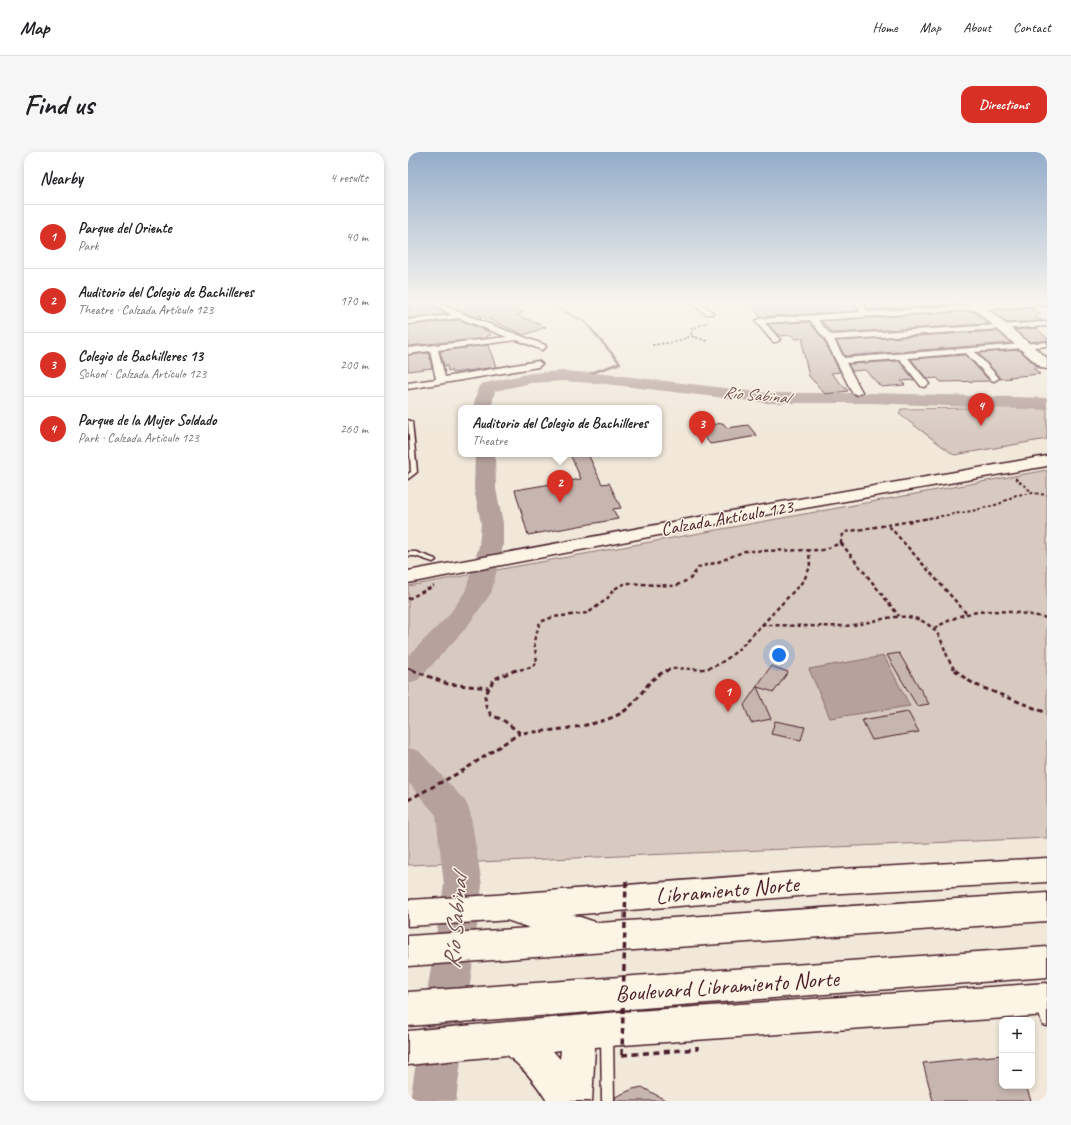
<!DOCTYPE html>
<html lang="en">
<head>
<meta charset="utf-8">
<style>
  :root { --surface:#fff; --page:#f6f6f6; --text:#202124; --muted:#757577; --line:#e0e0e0; --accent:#d93025 }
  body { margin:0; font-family:Caveat,sans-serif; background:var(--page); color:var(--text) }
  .controls { position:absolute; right:12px; bottom:12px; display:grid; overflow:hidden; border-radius:8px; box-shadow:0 2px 6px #0003 }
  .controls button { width:36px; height:36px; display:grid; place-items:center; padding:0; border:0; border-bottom:1px solid var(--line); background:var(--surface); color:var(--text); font:20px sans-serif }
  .you { position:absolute; left:371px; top:503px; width:14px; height:14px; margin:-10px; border:3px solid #fff; border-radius:50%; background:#1a73e8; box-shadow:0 0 0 6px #1a73e833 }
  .badge { display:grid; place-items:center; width:26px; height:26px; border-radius:50%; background:var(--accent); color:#fff; font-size:13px; font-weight:700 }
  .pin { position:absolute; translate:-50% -33px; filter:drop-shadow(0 1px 2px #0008) }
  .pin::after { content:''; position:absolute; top:21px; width:14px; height:12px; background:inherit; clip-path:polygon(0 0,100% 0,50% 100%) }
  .popup { position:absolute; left:50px; top:253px; width:204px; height:52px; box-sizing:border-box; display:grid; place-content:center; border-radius:8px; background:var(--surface); filter:drop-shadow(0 1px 3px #0005); font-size:13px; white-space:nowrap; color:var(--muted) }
  .popup b { font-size:15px; color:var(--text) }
  .popup::after { content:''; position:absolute; left:50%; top:100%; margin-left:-8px; border:8px solid transparent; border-top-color:var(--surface) }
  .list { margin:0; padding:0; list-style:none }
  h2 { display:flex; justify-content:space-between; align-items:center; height:52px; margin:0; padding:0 16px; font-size:17px }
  h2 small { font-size:13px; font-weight:400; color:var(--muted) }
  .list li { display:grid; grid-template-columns:26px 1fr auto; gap:12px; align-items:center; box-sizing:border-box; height:64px; padding:0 16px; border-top:1px solid var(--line) }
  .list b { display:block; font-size:15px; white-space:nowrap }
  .list p { margin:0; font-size:13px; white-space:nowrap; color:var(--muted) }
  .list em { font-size:13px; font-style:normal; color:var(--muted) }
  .map { position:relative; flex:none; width:639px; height:949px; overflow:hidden; border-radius:12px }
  header { display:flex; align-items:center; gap:24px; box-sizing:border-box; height:56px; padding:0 20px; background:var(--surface); border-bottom:1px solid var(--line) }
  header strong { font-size:19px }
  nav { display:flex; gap:22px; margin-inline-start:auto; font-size:14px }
  .intro { display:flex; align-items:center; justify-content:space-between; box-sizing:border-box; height:96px; padding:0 24px }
  h1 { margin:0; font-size:28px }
  .button { padding:10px 18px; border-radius:12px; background:var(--accent); color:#fff; font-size:14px; font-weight:700 }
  main { display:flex; gap:24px; padding:0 24px }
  aside { flex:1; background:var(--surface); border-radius:12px; box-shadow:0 2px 6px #0003 }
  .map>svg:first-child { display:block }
  .green { fill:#d8cac0; stroke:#917476 }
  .water { fill:#b6a19c; stroke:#8b6d6f }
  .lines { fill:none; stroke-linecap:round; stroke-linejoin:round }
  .stream { stroke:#8b6d6f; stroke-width:2.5 }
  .river { fill:#b6a19c; fill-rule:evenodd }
  .building { fill:#c7b6af; stroke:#4a1f2b }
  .lane-casing { stroke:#4a1f2b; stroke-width:3 }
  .street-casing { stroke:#4a1f2b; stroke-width:3 }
  .secondary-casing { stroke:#4a1f2b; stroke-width:3 }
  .highway-casing { stroke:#4a1f2b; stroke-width:3 }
  .path-far4 { stroke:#4a1f2b; stroke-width:1.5; stroke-dasharray:2.5 2; stroke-linecap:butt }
  .path-far3 { stroke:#4a1f2b; stroke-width:2; stroke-dasharray:3 2.5; stroke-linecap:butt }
  .path-far2 { stroke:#4a1f2b; stroke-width:2.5; stroke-dasharray:4 3; stroke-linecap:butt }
  .path-far1 { stroke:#4a1f2b; stroke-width:3; stroke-dasharray:5 3.5; stroke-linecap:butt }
  .path { stroke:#4a1f2b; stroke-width:3.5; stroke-dasharray:6 4.5; stroke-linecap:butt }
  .lane { fill:#fcf5e5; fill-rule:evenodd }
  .street { fill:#fcf5e5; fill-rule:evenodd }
  .secondary { fill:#fcf5e5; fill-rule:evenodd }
  .highway { fill:#fcf5e5; fill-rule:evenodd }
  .path-bridge { stroke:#4a1f2b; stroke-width:3.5; stroke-dasharray:6 4.5; stroke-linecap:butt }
  .labels { text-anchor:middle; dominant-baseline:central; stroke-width:3; stroke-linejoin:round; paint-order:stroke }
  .far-water-label { font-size:17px; font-style:italic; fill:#704c53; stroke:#fcf5e5 }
  .street-label { font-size:19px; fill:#4a1f2b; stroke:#fcf5e5 }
  .near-street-label { font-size:23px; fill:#4a1f2b; stroke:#fcf5e5 }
  .near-water-label { font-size:24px; font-style:italic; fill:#704c53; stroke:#fcf5e5 }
</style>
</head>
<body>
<header>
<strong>Map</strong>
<nav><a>Home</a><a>Map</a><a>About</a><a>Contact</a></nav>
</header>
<div class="intro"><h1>Find us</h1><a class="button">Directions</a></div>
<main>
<aside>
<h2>Nearby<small>4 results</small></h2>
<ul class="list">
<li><span class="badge">1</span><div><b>Parque del Oriente</b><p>Park</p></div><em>40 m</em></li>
<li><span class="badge">2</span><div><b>Auditorio del Colegio de Bachilleres</b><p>Theatre · Calzada Artículo 123</p></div><em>170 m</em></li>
<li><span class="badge">3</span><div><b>Colegio de Bachilleres 13</b><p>School · Calzada Artículo 123</p></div><em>200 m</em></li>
<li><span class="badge">4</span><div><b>Parque de la Mujer Soldado</b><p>Park · Calzada Artículo 123</p></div><em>260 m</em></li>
</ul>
</aside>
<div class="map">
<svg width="639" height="949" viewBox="0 0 639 949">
  <rect width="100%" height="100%" fill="#f1e8da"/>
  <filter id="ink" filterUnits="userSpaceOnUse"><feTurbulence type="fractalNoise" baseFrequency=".025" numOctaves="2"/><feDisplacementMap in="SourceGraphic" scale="8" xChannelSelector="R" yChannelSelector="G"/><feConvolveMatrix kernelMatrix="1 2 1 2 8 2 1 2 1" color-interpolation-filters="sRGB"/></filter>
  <g filter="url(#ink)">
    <g class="green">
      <polygon points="639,255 639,287 546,303 491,262 493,257"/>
      <polygon points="639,318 639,686 0,713 0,434"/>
    </g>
    <polygon class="water" points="476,504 502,554 422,566 401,517"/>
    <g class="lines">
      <polyline class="stream" points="137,150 176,169 212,211 172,225"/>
      <g class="river">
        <polygon points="155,219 198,222 359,241 463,241 639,246 639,258 463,251 359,251 198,232 155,229 123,231 87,239 83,256 65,256 70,236 73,232 123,221"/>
        <polygon points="67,302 87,302 88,337 95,371 95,394 83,441 58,476 10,528 0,531 0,504 40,464 57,440 71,394 73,371 66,337"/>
        <polygon points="0,596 11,599 57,649 62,659 74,733 48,949 2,949 36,733 28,663 0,630"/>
      </g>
    </g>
    <g class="building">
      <polygon points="0,150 20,150 39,162 0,166"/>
      <polygon points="34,150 114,150 99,156 116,160 109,163 138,175 116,183 71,163 73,167 56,161"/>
      <polygon points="360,150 437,150 440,154 447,153 450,159 352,165 343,152"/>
      <polygon points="480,150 557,150 558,152 460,158 458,152 481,151"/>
      <polygon points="624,156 633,162 626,163 634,169 599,171 583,158"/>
      <polygon points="566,159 581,172 424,181 413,169"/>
      <polygon points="51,168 81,180 83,183 78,184 79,186 0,194 0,173"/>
      <polygon points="401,170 416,188 432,220 423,221 440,239 417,242 401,224 395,198 395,186 388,187 383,183 371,184 360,172"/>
      <polygon points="628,176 639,186 639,189 622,190 607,178"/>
      <polygon points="589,179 603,191 437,204 428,189"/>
      <polygon points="80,193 88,215 44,221 43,218 40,219 39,214 36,214 32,199"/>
      <polygon points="611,198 631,216 625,216 632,222 601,225 603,226 592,227 592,225 570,201"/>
      <polygon points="21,201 24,216 0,219 0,203"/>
      <polygon points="557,203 582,229 533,230 529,226 519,227 503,207"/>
      <polygon points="491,209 506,228 493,229 497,233 473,235 457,218 444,219 440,212"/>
      <polygon points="315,271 319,276 340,273 349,284 302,292 289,275"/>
      <polygon points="162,302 180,302 194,332 201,331 213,356 205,357 210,367 120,383 107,338 173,327"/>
      <polygon points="491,501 521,552 509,554 479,503"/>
      <polygon points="363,514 380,520 366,540 349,535 363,567 343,571 336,553"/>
      <polygon points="500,560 511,580 464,588 454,568"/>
      <polygon points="367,569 397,575 393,588 363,582"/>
      <polygon points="594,903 594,934 618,934 623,949 525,949 515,911"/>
      <polygon points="234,935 259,949 207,949 207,945 225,937"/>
    </g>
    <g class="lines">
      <g class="lane-casing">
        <g id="lane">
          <polygon points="0,268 4,270 9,320 0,327 0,322 3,320"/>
          <polygon points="0,400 8,400 27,407 28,408 25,410 7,404 0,404"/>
          <polygon points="633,849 637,850 639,855 639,874 635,873 628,854 629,850"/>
          <polygon points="199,879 203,881 205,885 206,949 194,949 193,885 195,881"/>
        </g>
      </g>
      <g class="street-casing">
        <g id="street">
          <polygon points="21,150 31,150 55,162 137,193 138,195 134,198 109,188 30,198 37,225 130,209 134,212 130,215 0,237 0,231 28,227 22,199 0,202 0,196 99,185 51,166 0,172 0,168 44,163"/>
          <polygon points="281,150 290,150 305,160 304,162 298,162"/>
          <polygon points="447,150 455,150 459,160 620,150 639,150 639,153 410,168 423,183 639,170 639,174 426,188 436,206 639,190 639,194 567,200 591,226 586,229 583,228 558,201 500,206 521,232 516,235 513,234 492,207 438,211 454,240 449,243 444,240 417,187 402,168 357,171 372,188 368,190 365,190 347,169 351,167 452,160"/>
        </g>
      </g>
      <g class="secondary-casing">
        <g id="secondary">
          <polygon points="558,150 571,150 639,206 639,217 634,216"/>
          <polygon points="639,304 639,314 345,365 0,431 0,419 345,355"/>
          <polygon points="639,706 639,730 415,742 88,769 0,774 0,748 88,743 415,718"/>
          <path d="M639 831V863L187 895 184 949H139C128 931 116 916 99 903L0 913V879L199 861ZM153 898 152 907 145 899Z"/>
        </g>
      </g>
      <g class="highway-casing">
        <g id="highway">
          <polygon points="101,741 190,771 639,741 639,769 0,814 0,784 122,776 90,765 86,755 90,745"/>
          <polygon points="639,795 639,825 0,874 0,840"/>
        </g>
      </g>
      <g class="path-far4">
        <polyline points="299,189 283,184 284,177 300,170"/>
        <polyline points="244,193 267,190 283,184"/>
      </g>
      <g class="path-far3">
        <polyline points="607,326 625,341"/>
        <polyline points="516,367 564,359 591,352 608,343 625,341 639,343"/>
      </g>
      <g class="path-far2">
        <polyline points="481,374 559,462"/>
        <polyline points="433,391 491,464"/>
        <polyline points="0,447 26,434"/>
        <polyline points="354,473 396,428 402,415 401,398"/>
        <path d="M526 476C535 472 543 467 552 464 580 455 610 460 639 466"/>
        <polyline points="0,516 7,519"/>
        <polyline points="105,519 125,515 129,510 126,489 132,470 145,465 180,461 199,447 206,437 218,431 267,434 282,427 291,415 310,410 337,399 415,398 433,391 433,386 437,380 522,366"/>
        <path d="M258 519C270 514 282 518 295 517 319 514 338 489 354 473 380 473 407 475 434 474 463 474 495 453 522 474 537 485 536 506 548 519"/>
      </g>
      <g class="path-far1">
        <polyline points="4,518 40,532 81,536"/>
        <path d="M108 518 86 527 77 544 78 554 83 563 95 568 112 581C140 579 197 575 219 557 236 543 238 526 261 518"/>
        <polyline points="547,518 558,527 568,533 639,561"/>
        <polyline points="0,648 56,618 112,581"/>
      </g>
      <polyline class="path" points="214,903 289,897 289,894"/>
      <use href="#lane" class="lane"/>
      <use href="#street" class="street"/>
      <use href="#secondary" class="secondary"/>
      <use href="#highway" class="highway"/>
      <polyline class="path-bridge" points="214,903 218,727"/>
    </g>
  </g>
  <linearGradient id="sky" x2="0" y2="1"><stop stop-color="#94acca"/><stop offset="0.53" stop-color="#f9f5ee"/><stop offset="1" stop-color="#f9f5ee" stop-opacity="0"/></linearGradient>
  <rect width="639" height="283" fill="url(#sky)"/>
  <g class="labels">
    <g class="far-water-label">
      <text transform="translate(348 243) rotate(5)">Río Sabinal</text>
    </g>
    <g class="street-label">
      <text transform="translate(319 366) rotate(-10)">Calzada Artículo 123</text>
    </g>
    <g class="near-street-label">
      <text transform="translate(319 738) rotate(-5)">Libramiento Norte</text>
      <text transform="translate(319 834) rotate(-4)">Boulevard Libramiento Norte</text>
    </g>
    <g class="near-water-label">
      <text transform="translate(47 770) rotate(-85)">Río Sabinal</text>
    </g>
  </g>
</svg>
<div class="controls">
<button>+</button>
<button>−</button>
</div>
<div class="you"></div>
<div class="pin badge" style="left:320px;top:560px">1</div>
<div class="pin badge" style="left:152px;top:351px">2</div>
<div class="popup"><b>Auditorio del Colegio de Bachilleres</b>Theatre</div>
<div class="pin badge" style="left:294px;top:292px">3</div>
<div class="pin badge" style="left:573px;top:274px">4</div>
</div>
</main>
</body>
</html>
